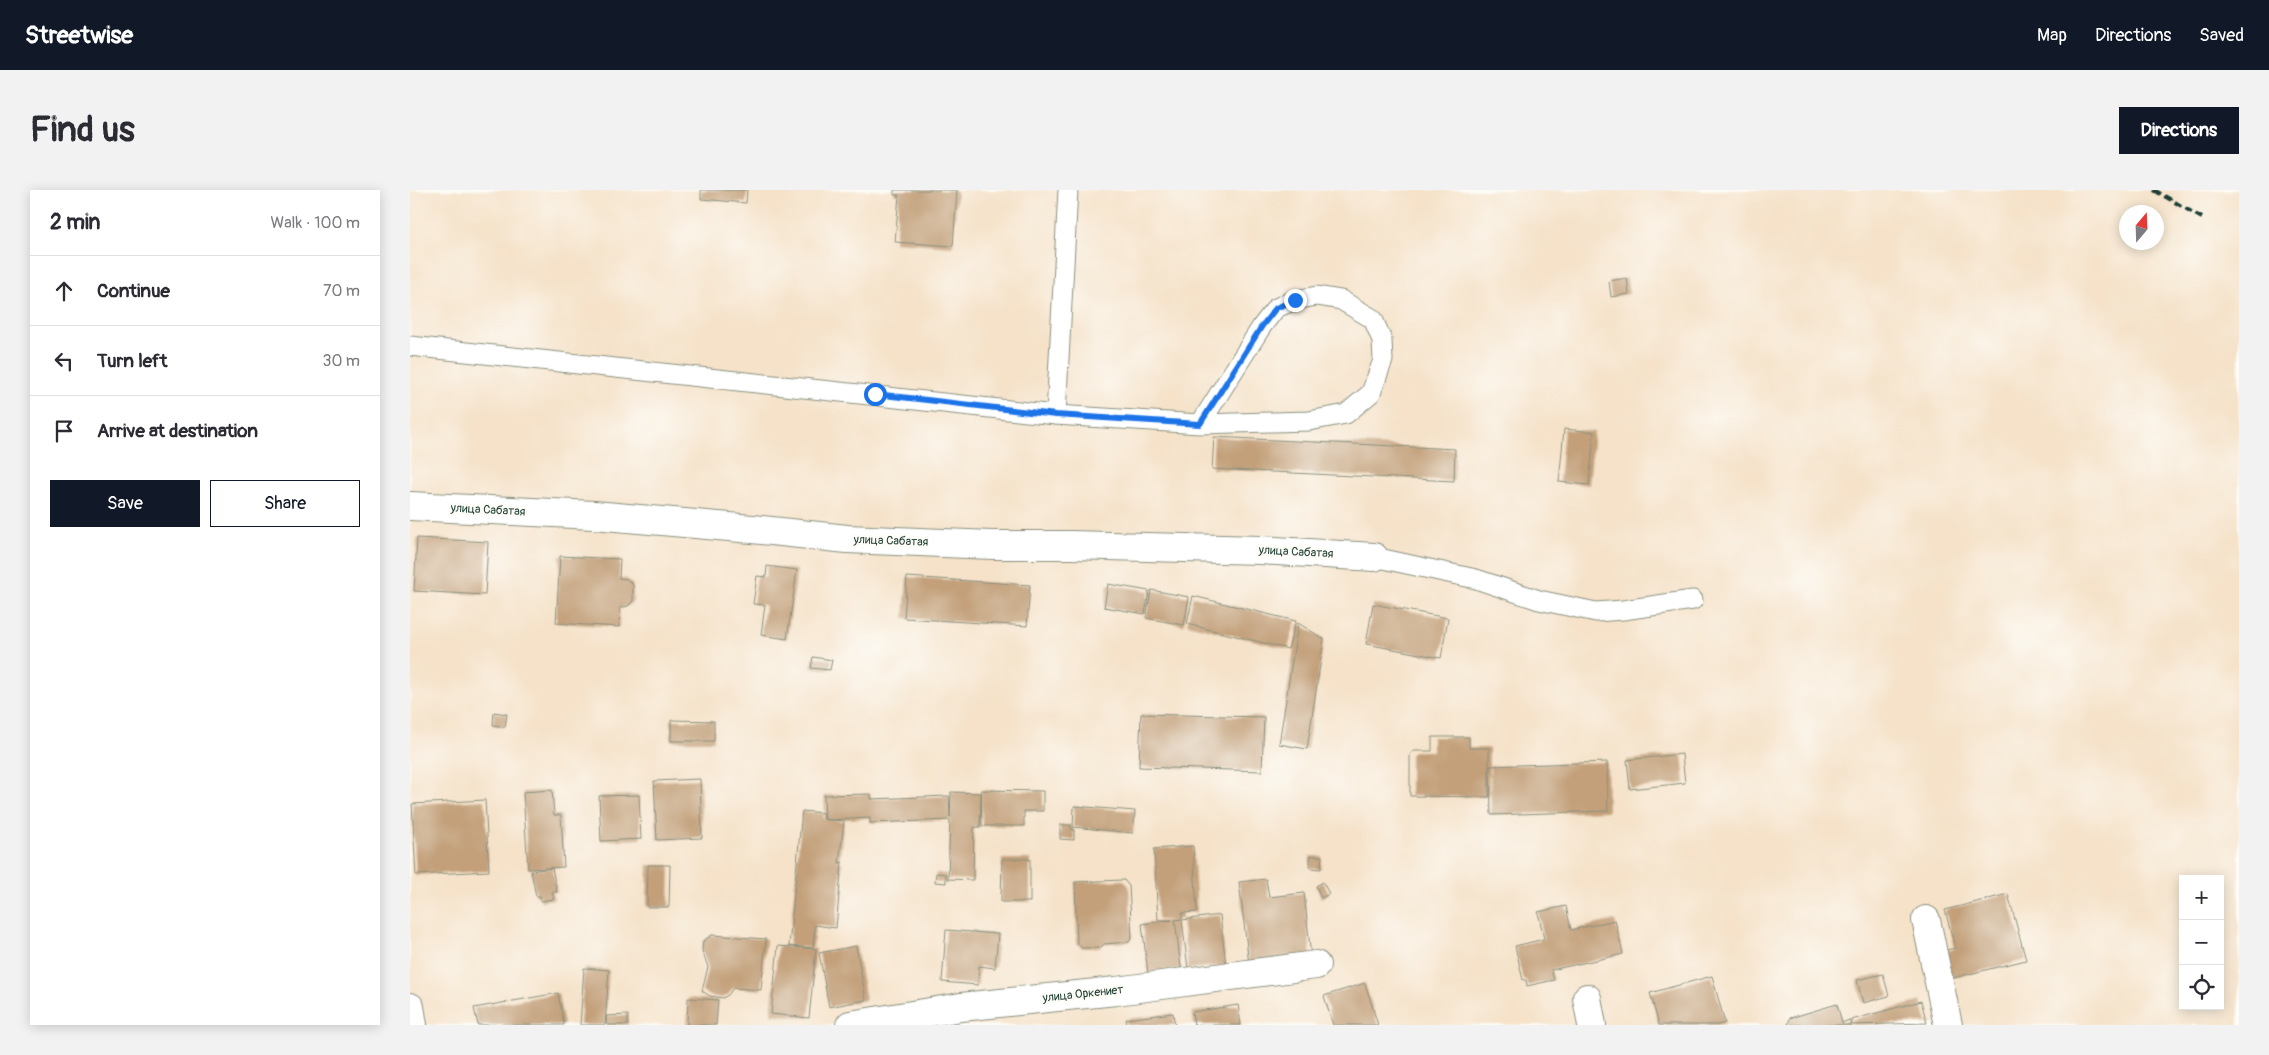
<!DOCTYPE html>
<html lang="en">
<head>
<meta charset="utf-8">
<style>
  :root { --surface:#fff; --page:#f2f2f3; --text:#2b2b33; --muted:#7c7c81; --line:#e1e1e2; --accent:#111827 }
  body { margin:0; font-family:Pangolin,sans-serif; background:var(--page); color:var(--text) }
  .controls { position:absolute; right:15px; bottom:15px; display:grid; overflow:hidden; border-radius:0px; box-shadow:0 2px 12px #0003 }
  .controls button { width:45px; height:45px; display:grid; place-items:center; padding:0; border:0; border-bottom:1px solid var(--line); background:var(--surface); color:var(--text); font:25px sans-serif }
  .compass { position:absolute; left:1709px; top:15px; width:45px; height:45px; border-radius:50%; background:var(--surface); box-shadow:0 2px 12px #0003; rotate:19deg }
  .stop { position:absolute; width:15px; height:15px; margin:-11px; border:4px solid #1a73e8; border-radius:50%; background:#fff }
  .stop.end { background:#1a73e8; border-color:#fff; box-shadow:0 1px 5px #0008 }
  .list { margin:0; padding:0; list-style:none }
  h2 { display:flex; justify-content:space-between; align-items:center; height:65px; margin:0; padding:0 20px; font-size:21px }
  h2 small { font-size:16px; font-weight:400; color:var(--muted) }
  .list li { display:grid; grid-template-columns:32px 1fr auto; gap:15px; align-items:center; box-sizing:border-box; height:70px; padding:0 20px; border-top:1px solid var(--line) }
  .list b { display:block; font-size:19px; white-space:nowrap }
  .list em { font-size:16px; font-style:normal; color:var(--muted) }
  .actions { display:flex; gap:10px; padding:15px 20px }
  .actions a { flex:1; padding:11px 0; border:1px solid var(--accent); border-radius:0px; text-align:center; font-size:18px; color:var(--accent) }
  .actions .main { background:var(--accent); color:#fff }
  .icon { flex:none; width:28px; height:28px; fill:none; stroke:currentColor; stroke-width:2; stroke-linecap:round; stroke-linejoin:round }
  .map { position:relative; flex:none; width:1829px; height:835px; overflow:hidden; border-radius:0px }
  header { display:flex; align-items:center; gap:30px; box-sizing:border-box; height:70px; padding:0 25px; background:var(--accent); color:#fff }
  header strong { font-size:24px }
  nav { display:flex; gap:28px; margin-inline-start:auto; font-size:18px }
  .intro { display:flex; align-items:center; justify-content:space-between; box-sizing:border-box; height:120px; padding:0 30px }
  h1 { margin:0; font-size:35px }
  .button { padding:12px 22px; border-radius:0px; background:var(--accent); color:#fff; font-size:18px; font-weight:700 }
  main { display:flex; gap:30px; padding:0 30px }
  aside { flex:1; background:var(--surface); border-radius:0px; box-shadow:0 2px 12px #0003 }
  .map>svg:first-child { display:block }
  .building { fill:#c3a07a }
  .lines { fill:none; stroke-linecap:round; stroke-linejoin:round }
  .lane-casing { stroke:#8a907e; stroke-width:21 }
  .street-casing { stroke:#8a907e; stroke-width:30 }
  .lane { stroke:#fff; stroke-width:19 }
  .street { stroke:#fff; stroke-width:28 }
  .rail { stroke:#1f3d34; stroke-width:4; stroke-dasharray:8 4; stroke-linecap:butt }
  .route { stroke:#1a73e8; stroke-width:6 }
  .labels { text-anchor:middle; dominant-baseline:central; stroke-width:5; stroke-linejoin:round; paint-order:stroke }
  .street-label { font-size:12px; fill:#1f3d34; stroke:#fdfcf7 }
</style>
</head>
<body>
<header>
<strong>Streetwise</strong>
<nav><a>Map</a><a>Directions</a><a>Saved</a></nav>
</header>
<div class="intro"><h1>Find us</h1><a class="button">Directions</a></div>
<main>
<aside>
<h2>2 min<small>Walk · 100 m</small></h2>
<ul class="list">
<li><svg class="icon" aria-label="ahead" viewBox="0 0 24 24"><path d="M12 20V5M6 11l6-6 6 6"/></svg><div><b>Continue</b></div><em>70 m</em></li>
<li><svg class="icon" aria-label="left" viewBox="0 0 24 24"><path d="M17 20v-9H6M10 6l-5 5 5 5"/></svg><div><b>Turn left</b></div><em>30 m</em></li>
<li><svg class="icon" aria-label="arrive" viewBox="0 0 24 24"><path d="M6 21V4h12l-3 4 3 4H6"/></svg><div><b>Arrive at destination</b></div></li>
</ul>
<div class="actions"><a class="main">Save</a><a>Share</a></div>
</aside>
<div class="map">
<svg width="1829" height="835" viewBox="0 0 1829 835">
  <rect width="100%" height="100%" fill="#fdfcf7"/>
  <filter id="ink" filterUnits="userSpaceOnUse"><feTurbulence type="fractalNoise" baseFrequency=".02" numOctaves="2"/><feDisplacementMap in="SourceGraphic" scale="10" xChannelSelector="R" yChannelSelector="G"/><feConvolveMatrix kernelMatrix="1 2 1 2 8 2 1 2 1" color-interpolation-filters="sRGB"/></filter>
  <filter id="wash" filterUnits="userSpaceOnUse"><feTurbulence type="fractalNoise" baseFrequency=".0096" numOctaves="4" result="noise"/><feDisplacementMap in="SourceGraphic" scale="20" xChannelSelector="R" yChannelSelector="G"/><feGaussianBlur stdDeviation="1.12" result="paint"/><feColorMatrix in="noise" values="0 0 0 0 0 0 0 0 0 0 0 0 0 0 0 0 0 1.4 0 .05"/><feComposite in="paint" operator="in"/></filter>
  <g filter="url(#wash)">
    <rect width="100%" height="100%" fill="#f5e2c9"/>
    <g id="blocks">
      <g class="building">
        <polygon points="291,0 337,0 336,13 291,9"/>
        <polygon points="484,0 547,0 543,56 485,52 489,5 484,5"/>
        <polygon points="1217,88 1219,104 1201,107 1199,91"/>
        <polygon points="1154,239 1184,242 1179,295 1149,292"/>
        <polygon points="804,247 1045,259 1044,291 802,279"/>
        <polygon points="7,348 78,352 75,405 4,401"/>
        <polygon points="150,366 210,369 209,388 217,389 223,395 223,411 218,416 210,418 209,437 146,433"/>
        <polygon points="357,376 387,380 377,449 351,445 355,415 343,414 347,386 356,387"/>
        <polygon points="497,387 620,395 617,436 494,428"/>
        <polygon points="698,394 739,401 735,424 694,417"/>
        <polygon points="741,400 779,407 774,435 736,428"/>
        <polygon points="783,406 886,431 878,459 777,434"/>
        <polygon points="963,414 1038,428 1031,468 956,454"/>
        <polygon points="888,433 914,449 897,559 869,554"/>
        <polygon points="403,467 422,470 420,480 401,478"/>
        <polygon points="84,522 97,524 95,537 83,535"/>
        <polygon points="731,524 854,527 852,581 729,577"/>
        <polygon points="261,530 304,531 304,551 261,551"/>
        <polygon points="1022,547 1059,547 1059,558 1079,558 1079,607 1000,606 1000,565 1003,561 1022,561"/>
        <polygon points="1272,564 1275,593 1220,599 1217,570"/>
        <polygon points="1197,572 1198,621 1081,625 1080,576"/>
        <polygon points="290,589 292,648 247,650 244,591"/>
        <polygon points="142,600 144,625 151,625 154,677 118,679 113,602"/>
        <polygon points="571,600 633,601 633,621 614,621 614,636 572,636"/>
        <polygon points="541,602 571,603 570,637 564,637 563,690 538,689 540,630 460,633 460,628 415,630 414,605 461,604 461,609 539,606 540,627"/>
        <polygon points="229,605 231,649 191,651 189,606"/>
        <polygon points="75,610 79,681 6,685 2,614"/>
        <polygon points="664,616 725,621 723,643 663,637"/>
        <polygon points="392,621 414,623 413,629 434,631 429,673 432,672 426,738 405,735 403,758 379,756"/>
        <polygon points="650,635 661,635 661,639 664,639 664,650 650,649"/>
        <polygon points="783,656 787,722 772,723 772,729 765,730 771,778 738,783 732,734 762,730 748,730 744,659"/>
        <polygon points="900,666 912,666 911,679 900,678"/>
        <polygon points="592,669 620,669 620,712 591,712"/>
        <polygon points="238,675 260,675 259,717 237,717"/>
        <polygon points="142,678 147,702 142,702 144,709 131,711 130,706 126,706 121,681"/>
        <polygon points="526,683 536,684 536,693 525,692"/>
        <polygon points="856,689 859,707 894,703 901,767 839,774 829,692"/>
        <polygon points="714,690 719,696 722,747 719,752 694,754 690,758 672,758 667,753 665,692"/>
        <polygon points="913,692 919,704 911,708 906,696"/>
        <polygon points="1598,704 1616,770 1539,789 1532,761 1545,758 1535,720"/>
        <polygon points="1156,716 1161,740 1205,730 1213,764 1141,780 1144,790 1117,796 1116,790 1113,790 1105,756 1134,749 1128,722"/>
        <polygon points="810,725 816,775 778,779 772,730"/>
        <polygon points="536,740 588,744 585,778 569,776 568,795 532,792"/>
        <polygon points="302,745 356,749 351,800 323,798 318,805 313,808 300,806 292,801 298,777 292,761 293,751"/>
        <polygon points="368,756 406,759 399,828 361,824"/>
        <polygon points="446,756 456,810 419,817 409,763"/>
        <polygon points="174,778 199,780 195,835 170,835"/>
        <polygon points="1473,784 1479,806 1453,813 1447,790"/>
        <polygon points="1302,786 1315,833 1308,835 1249,835 1240,803"/>
        <polygon points="955,793 968,835 923,835 914,806"/>
        <polygon points="148,803 154,835 68,835 64,818"/>
        <polygon points="278,808 308,810 306,835 277,835"/>
        <polygon points="1511,811 1517,833 1443,835 1441,830"/>
        <polygon points="1427,814 1432,833 1439,830 1441,835 1378,835 1380,828"/>
        <polygon points="828,815 831,835 784,835 782,822"/>
        <polygon points="763,823 765,835 717,835 716,829"/>
        <polygon points="218,825 218,835 197,835 196,826"/>
      </g>
    </g>
  </g>
  <g filter="url(#ink)">
    <use href="#blocks" fill-opacity="0" stroke="#8a907e" stroke-width="1"/>
    <g class="lines">
      <g class="lane-casing">
        <g id="lane">
          <polyline points="0,156 646,225 790,234 899,231 936,224 961,203 973,170 972,150 963,129 931,110 907,106 885,110 866,118 852,136 790,234"/>
          <polyline points="646,225 658,0"/>
          <polyline points="964,367 1066,389 1129,410 1186,422 1213,420 1283,410"/>
        </g>
      </g>
      <g class="street-casing">
        <g id="street">
          <polyline points="0,316 184,325 342,339 437,349 582,355 661,355 850,360 964,367"/>
          <polyline points="1516,730 1538,835"/>
          <polyline points="1177,808 1182,835"/>
          <polyline points="0,817 3,835"/>
          <polyline points="440,835 551,817 706,801 906,775"/>
        </g>
      </g>
      <use href="#lane" class="lane"/>
      <use href="#street" class="street"/>
      <polyline class="rail" points="1744,0 1792,28"/>
    </g>
  </g>
  <g class="lines" filter="url(#ink)">
    <polyline class="route" points="465,204 646,225 790,234 852,136 866,118 885,110"/>
  </g>
  <g class="labels">
    <g class="street-label">
      <text transform="translate(78 320) rotate(3)">улица Сабатая</text>
      <text transform="translate(481 351) rotate(2)">улица Сабатая</text>
      <text transform="translate(886 362) rotate(3)">улица Сабатая</text>
      <text transform="translate(673 804) rotate(-6)">улица Оркениет</text>
    </g>
  </g>
</svg>
<div class="controls">
<button>+</button>
<button>−</button>
<button><svg class="icon" aria-label="locate" viewBox="0 0 24 24"><circle cx="12" cy="12" r="6"/><path d="M12 2v4M12 18v4M2 12h4M18 12h4"/></svg></button>
</div>
<svg class="compass" viewBox="-18 -18 36 36"><path d="M0-13l5 13h-10z" fill="#e53935"/><path d="M0 13l5-13h-10z" fill="#7c7c81"/></svg>
<div class="stop" style="left:465px;top:204px"></div>
<div class="stop end" style="left:885px;top:110px"></div>
</div>
</main>
</body>
</html>
